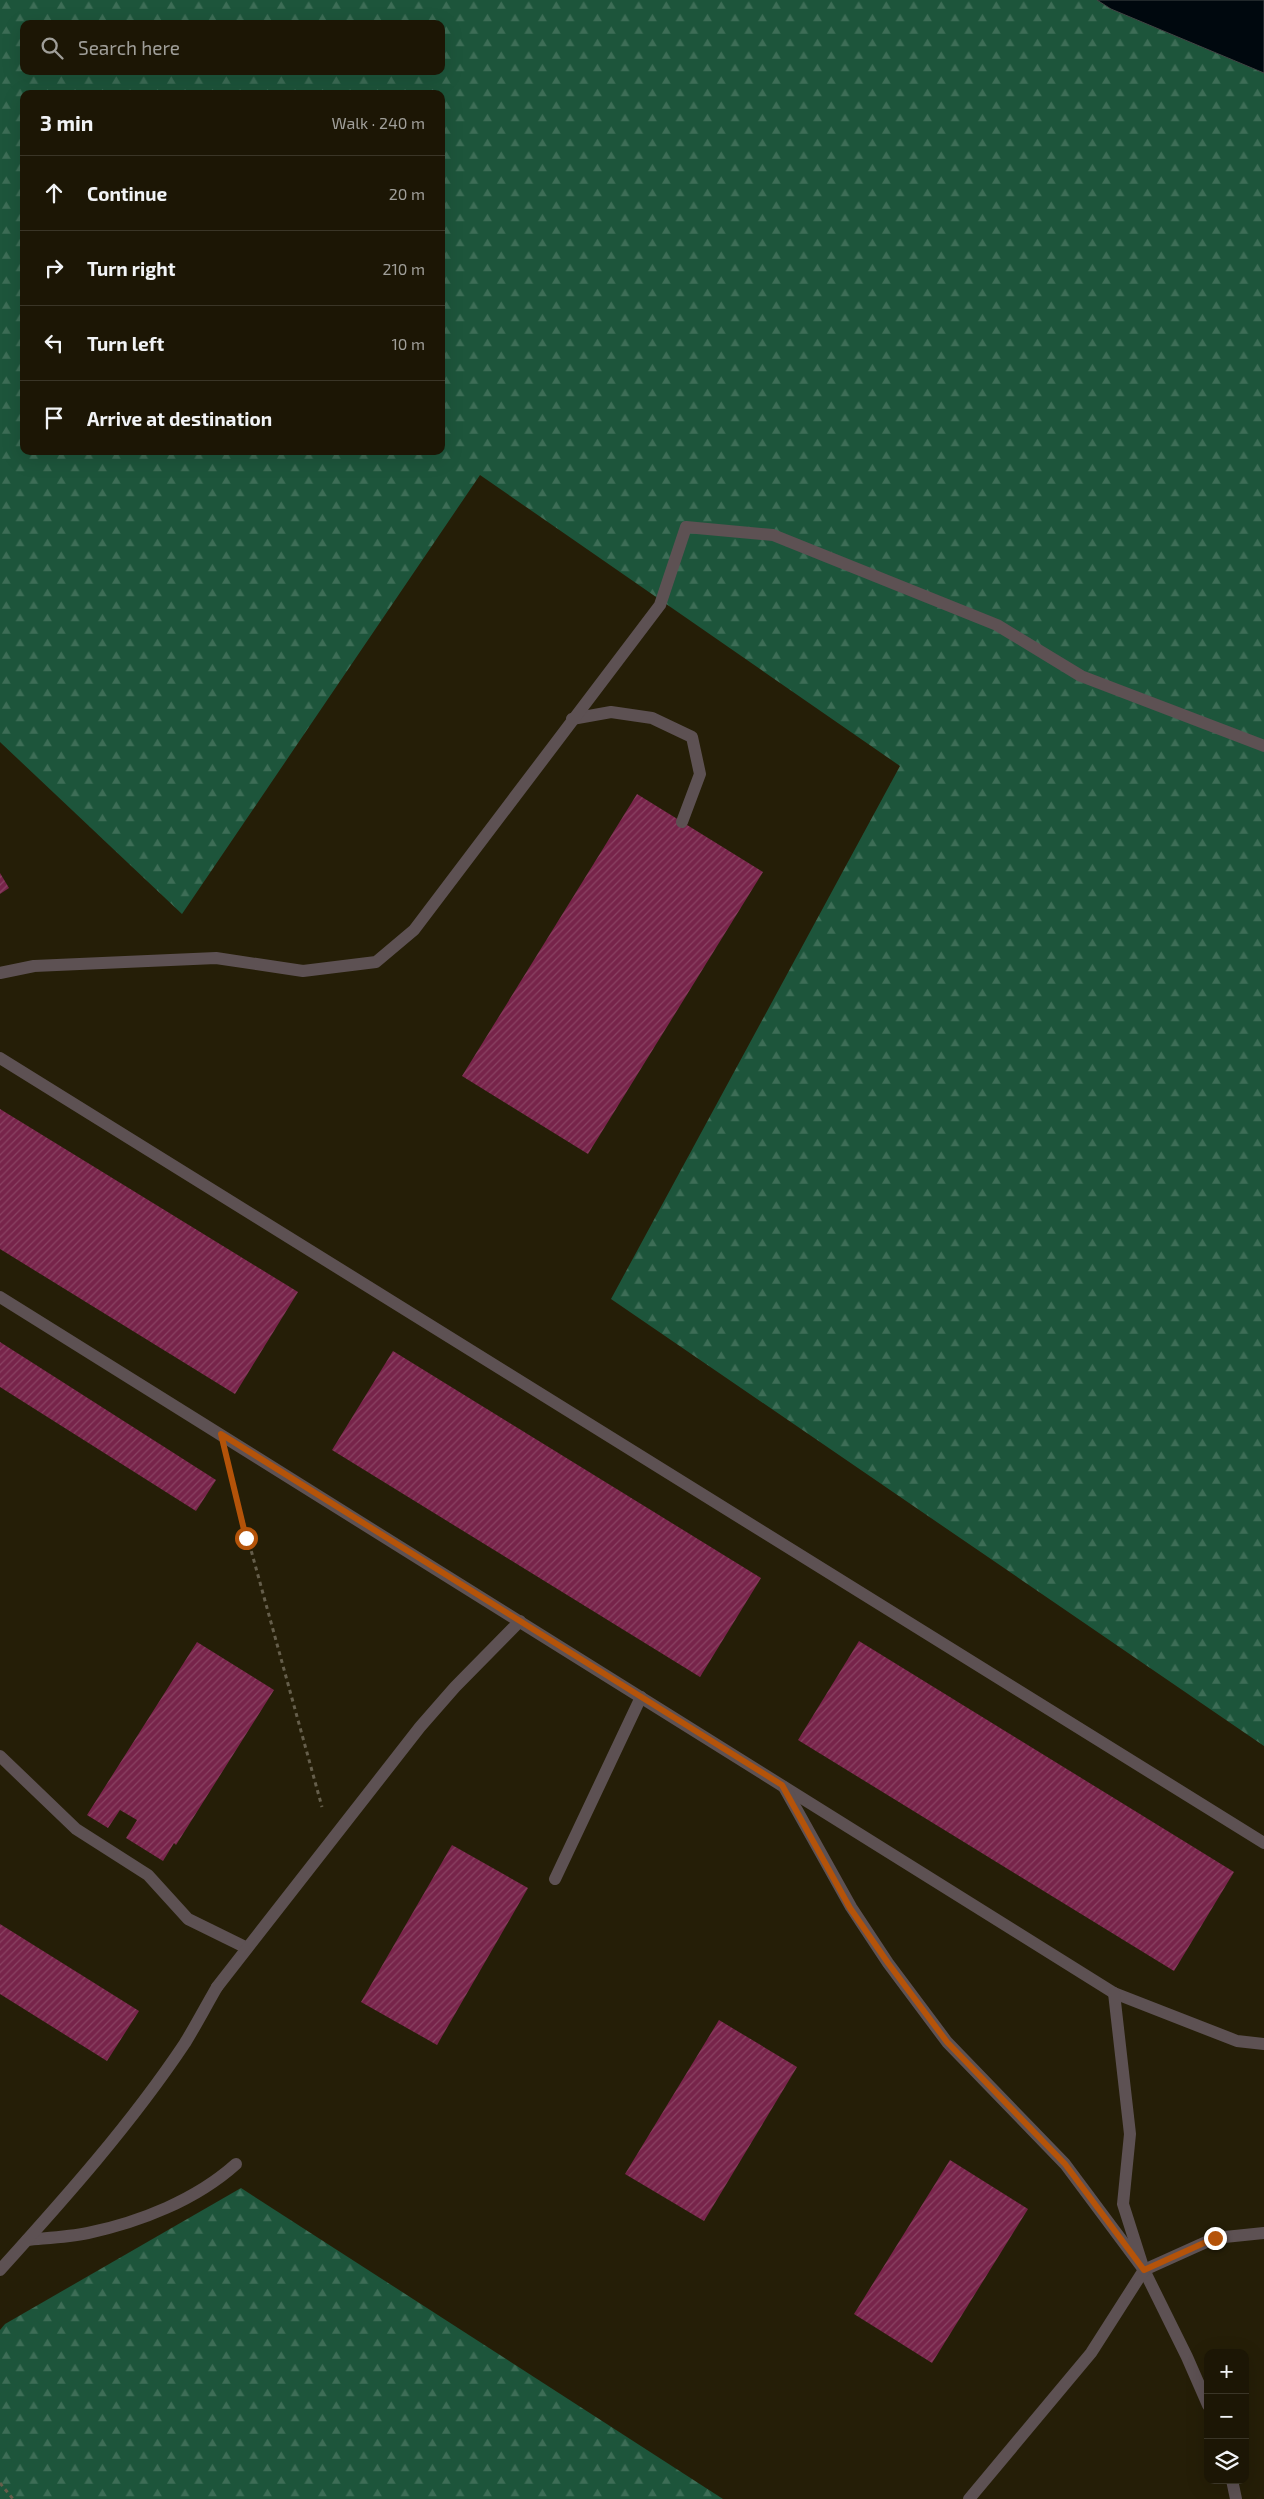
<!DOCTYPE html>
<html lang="en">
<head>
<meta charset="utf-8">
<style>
  :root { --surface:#1c1605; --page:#251f0f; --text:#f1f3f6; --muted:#a09f9a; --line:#3a3527 }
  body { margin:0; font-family:"Exo 2",sans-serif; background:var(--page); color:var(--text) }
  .controls { position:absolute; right:15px; bottom:15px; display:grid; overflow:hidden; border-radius:10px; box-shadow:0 5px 20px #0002 }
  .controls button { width:45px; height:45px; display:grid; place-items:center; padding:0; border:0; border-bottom:1px solid var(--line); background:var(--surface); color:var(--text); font:25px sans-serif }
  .stop { position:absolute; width:15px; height:15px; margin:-11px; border:4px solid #b45309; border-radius:50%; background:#fff }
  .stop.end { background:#b45309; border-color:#fff; box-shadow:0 1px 5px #0008 }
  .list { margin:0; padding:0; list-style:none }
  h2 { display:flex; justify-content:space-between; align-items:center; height:65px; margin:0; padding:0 20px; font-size:21px }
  h2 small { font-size:16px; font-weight:400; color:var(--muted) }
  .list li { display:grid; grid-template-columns:32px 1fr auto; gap:15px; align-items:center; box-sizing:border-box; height:75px; padding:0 20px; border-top:1px solid var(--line) }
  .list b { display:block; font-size:19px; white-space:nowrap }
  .list em { font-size:16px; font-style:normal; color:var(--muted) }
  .icon { flex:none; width:28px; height:28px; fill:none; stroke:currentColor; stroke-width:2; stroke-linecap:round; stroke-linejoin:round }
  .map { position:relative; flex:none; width:1264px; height:2499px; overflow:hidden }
  .search { position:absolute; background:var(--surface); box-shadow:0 5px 20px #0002; left:20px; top:20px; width:425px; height:55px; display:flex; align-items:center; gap:12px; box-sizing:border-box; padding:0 18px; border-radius:10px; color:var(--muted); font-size:19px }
  .panel { position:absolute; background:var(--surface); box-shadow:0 5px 20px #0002; left:20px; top:90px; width:425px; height:365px; border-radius:10px }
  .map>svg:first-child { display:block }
  .forest { fill:url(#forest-firs); fill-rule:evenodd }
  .water { fill:#00080e; stroke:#414646 }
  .building { fill:url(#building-hatch) }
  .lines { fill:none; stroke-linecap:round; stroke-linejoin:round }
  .path { stroke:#655e4b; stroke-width:3; stroke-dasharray:4 4; stroke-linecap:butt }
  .service { stroke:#5d5153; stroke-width:12 }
  .minor { stroke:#5d5153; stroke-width:12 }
  .route { stroke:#b45309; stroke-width:6 }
</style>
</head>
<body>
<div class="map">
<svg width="1264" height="2499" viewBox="0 0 1264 2499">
  <defs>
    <pattern id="forest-firs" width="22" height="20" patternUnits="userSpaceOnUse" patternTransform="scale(1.25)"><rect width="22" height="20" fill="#1d553b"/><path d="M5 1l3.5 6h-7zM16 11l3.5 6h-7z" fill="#3d6d56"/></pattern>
    <pattern id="building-hatch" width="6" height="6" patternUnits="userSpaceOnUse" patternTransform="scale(1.25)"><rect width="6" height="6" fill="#77244a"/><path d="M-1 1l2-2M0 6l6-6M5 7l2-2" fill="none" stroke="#8a4363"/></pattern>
  </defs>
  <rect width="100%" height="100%" fill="#251e07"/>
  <g class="forest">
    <path d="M0 0H1097L1111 9 1264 73V1746L611 1299 900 766 480 475 182 914 0 742ZM24 24H441V71H24ZM24 94H441V451H24Z"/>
    <polygon points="241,2188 723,2499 0,2499 0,2330 5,2324"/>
  </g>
  <polygon class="water" points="1097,0 1264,0 1264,73 1111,9"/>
  <g class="building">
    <polygon points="637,794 763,872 588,1154 462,1076"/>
    <polygon points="0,873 9,888 0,894"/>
    <polygon points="0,1109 298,1292 235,1394 0,1249"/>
    <polygon points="0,1342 216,1480 196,1511 0,1387"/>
    <polygon points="393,1351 761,1578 700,1677 332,1450"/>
    <polygon points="859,1641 1234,1872 1174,1971 798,1740"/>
    <polygon points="197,1642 274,1690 176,1845 174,1843 163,1861 126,1838 137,1820 120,1810 108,1828 87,1815"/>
    <polygon points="452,1845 528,1888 437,2045 361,2002"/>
    <polygon points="0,1924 139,2011 107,2061 0,1994"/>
    <polygon points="719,2020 797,2067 704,2221 625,2174"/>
    <polygon points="950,2160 1028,2209 932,2363 854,2314"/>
  </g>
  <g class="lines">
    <g class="path">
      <polyline points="230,1474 322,1807"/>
      <polyline points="0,2483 13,2499"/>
    </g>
    <g class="service">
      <polyline points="572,719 611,712 652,718 692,737 700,774 682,822"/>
      <polyline points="0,973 34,966 216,958 303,971 376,962 414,930 660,605 686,527 773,535 997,625 1081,676 1264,746"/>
      <polyline points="0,1058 1264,1843"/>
      <polyline points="0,1297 1114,1993 1237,2041 1264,2044"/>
      <polyline points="0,1756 76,1829 148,1875 188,1919 247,1948"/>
      <polyline points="784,1787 851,1907 888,1963 947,2042 1065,2164 1144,2270 1187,2357 1208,2405"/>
      <polyline points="555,1879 641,1697"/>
      <polyline points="217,1987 420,1727 455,1687 520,1621"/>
      <path d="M27 2240C47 2238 68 2237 88 2233 140 2222 196 2200 236 2164"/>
      <polyline points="1144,2270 1215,2238 1264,2233"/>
      <polyline points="1232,2480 1236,2499"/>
      <polyline points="969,2499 1091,2353 1144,2270 1123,2204 1130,2134 1114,1993"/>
    </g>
    <path class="minor" d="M0 2270C65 2198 131 2124 185 2043 196 2025 206 2006 217 1987"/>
  </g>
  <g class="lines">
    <polyline class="route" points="246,1538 221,1434 782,1785 850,1908 888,1963 947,2042 1065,2164 1144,2270 1215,2238"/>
  </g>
</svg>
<div class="controls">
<button>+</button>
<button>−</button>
<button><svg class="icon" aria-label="layers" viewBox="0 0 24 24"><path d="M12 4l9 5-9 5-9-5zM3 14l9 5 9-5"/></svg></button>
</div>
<div class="stop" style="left:246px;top:1538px"></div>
<div class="stop end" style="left:1215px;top:2238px"></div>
<div class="search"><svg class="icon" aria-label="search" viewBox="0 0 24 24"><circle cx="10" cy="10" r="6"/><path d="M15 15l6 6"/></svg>Search here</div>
<section class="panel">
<h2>3 min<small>Walk · 240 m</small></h2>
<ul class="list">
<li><svg class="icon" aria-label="ahead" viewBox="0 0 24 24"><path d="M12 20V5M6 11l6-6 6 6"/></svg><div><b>Continue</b></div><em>20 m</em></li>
<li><svg class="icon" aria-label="right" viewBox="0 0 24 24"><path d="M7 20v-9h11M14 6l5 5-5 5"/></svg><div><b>Turn right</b></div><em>210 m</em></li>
<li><svg class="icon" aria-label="left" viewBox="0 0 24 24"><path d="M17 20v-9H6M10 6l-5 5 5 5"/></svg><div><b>Turn left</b></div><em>10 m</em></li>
<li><svg class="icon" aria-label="arrive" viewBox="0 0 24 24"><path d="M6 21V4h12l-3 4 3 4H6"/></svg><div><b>Arrive at destination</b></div></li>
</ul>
</section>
</div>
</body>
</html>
